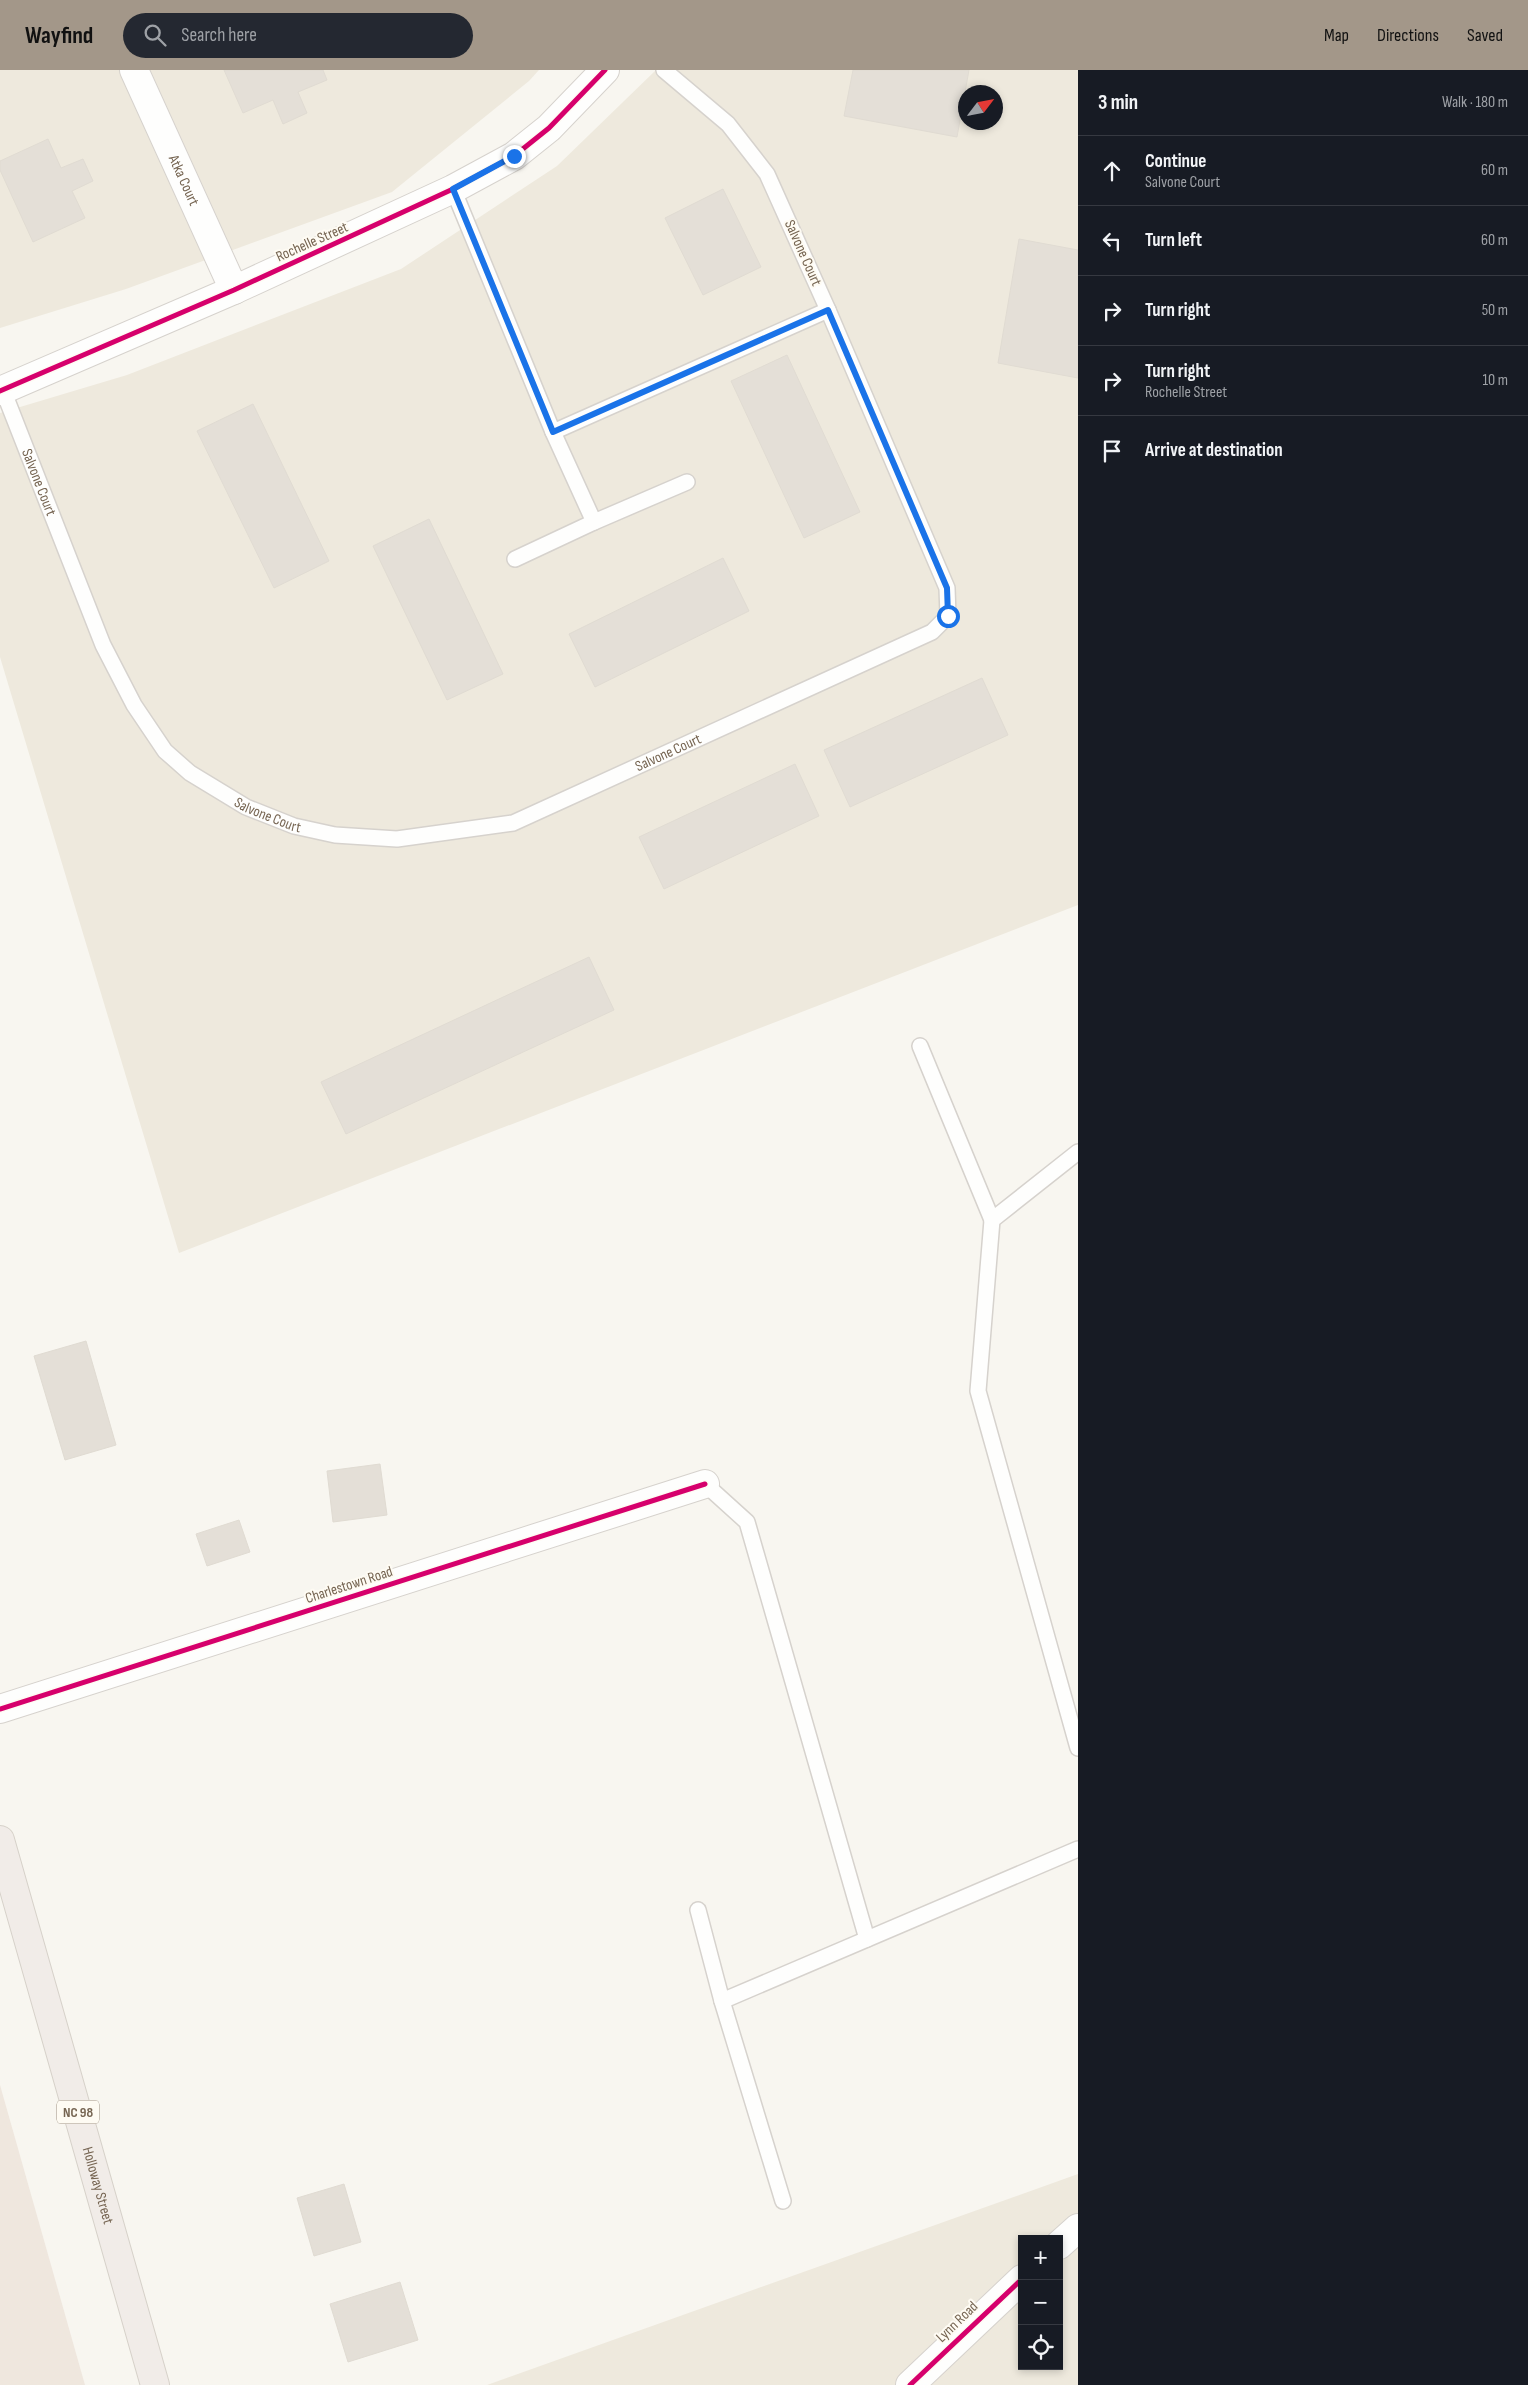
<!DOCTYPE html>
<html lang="en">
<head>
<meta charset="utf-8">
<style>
  :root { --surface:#171b24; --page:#242831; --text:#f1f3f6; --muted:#9ea1a6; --line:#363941; --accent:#a39789 }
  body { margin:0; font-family:"Sofia Sans Condensed",sans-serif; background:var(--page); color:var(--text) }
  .controls { position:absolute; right:15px; bottom:15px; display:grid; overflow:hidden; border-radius:0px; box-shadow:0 2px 8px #0003 }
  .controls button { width:45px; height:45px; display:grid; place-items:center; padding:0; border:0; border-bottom:1px solid var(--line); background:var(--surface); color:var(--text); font:25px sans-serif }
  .compass { position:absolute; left:958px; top:15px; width:45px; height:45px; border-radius:50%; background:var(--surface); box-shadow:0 2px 8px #0003; rotate:58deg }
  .stop { position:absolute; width:15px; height:15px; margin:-11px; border:4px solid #1a73e8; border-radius:50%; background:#fff }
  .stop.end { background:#1a73e8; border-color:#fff; box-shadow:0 1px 5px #0008 }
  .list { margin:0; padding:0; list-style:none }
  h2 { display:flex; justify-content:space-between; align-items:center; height:65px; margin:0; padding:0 20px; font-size:21px }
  h2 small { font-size:16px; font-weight:400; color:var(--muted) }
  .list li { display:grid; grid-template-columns:32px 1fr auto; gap:15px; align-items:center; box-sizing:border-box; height:70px; padding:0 20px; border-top:1px solid var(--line) }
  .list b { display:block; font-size:19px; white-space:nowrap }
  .list p { margin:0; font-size:16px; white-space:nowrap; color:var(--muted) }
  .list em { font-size:16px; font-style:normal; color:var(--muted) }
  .icon { flex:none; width:28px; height:28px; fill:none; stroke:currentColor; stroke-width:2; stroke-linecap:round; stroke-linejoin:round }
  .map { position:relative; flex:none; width:1078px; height:2315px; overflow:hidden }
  header { display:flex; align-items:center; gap:30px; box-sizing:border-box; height:70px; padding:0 25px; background:var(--accent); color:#111 }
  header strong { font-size:24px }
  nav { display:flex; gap:28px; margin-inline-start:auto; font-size:18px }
  .search { width:350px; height:45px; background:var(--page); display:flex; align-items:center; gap:12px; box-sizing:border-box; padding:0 18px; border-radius:28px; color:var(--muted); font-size:19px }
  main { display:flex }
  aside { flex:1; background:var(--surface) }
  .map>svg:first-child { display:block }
  .residential { fill:#eee9dd; fill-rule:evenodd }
  .commercial { fill:#efe7de }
  .building { fill:#e4dfd7; stroke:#e0dbd2 }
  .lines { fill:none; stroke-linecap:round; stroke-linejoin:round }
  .lane-casing { stroke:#d6d2cd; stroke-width:18 }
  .street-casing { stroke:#d6d2cd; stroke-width:30 }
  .highway-casing { stroke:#d6d1c9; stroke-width:30 }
  .lane { stroke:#fefefd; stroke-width:15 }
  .street { stroke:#fefefd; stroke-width:28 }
  .highway { stroke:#f1ece8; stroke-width:28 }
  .cycleway-casing { stroke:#fefbf3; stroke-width:8 }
  .cycleway { stroke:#d6006c; stroke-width:5 }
  .route { stroke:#1a73e8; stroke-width:6 }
  .labels { text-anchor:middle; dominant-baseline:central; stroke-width:4; stroke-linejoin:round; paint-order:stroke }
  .shield { fill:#fefbf3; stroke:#9e9182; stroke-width:1 }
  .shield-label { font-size:14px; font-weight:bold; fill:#756451 }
  .street-label { font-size:15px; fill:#756451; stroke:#fefbf3 }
</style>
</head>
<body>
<header>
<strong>Wayfind</strong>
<div class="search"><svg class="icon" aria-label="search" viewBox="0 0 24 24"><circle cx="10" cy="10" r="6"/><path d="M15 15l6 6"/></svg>Search here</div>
<nav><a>Map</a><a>Directions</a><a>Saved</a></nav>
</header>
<main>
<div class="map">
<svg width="1078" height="2315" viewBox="0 0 1078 2315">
  <rect width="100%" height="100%" fill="#f8f6f0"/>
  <g class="residential">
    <polygon points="0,0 539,0 529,11 392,122 126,219 0,258"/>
    <path d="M656 0H1078V835L179 1183 0 587V343L127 305 401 199 557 96ZM966 22H996V52H966Z"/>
    <path d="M1078 2104V2315H487ZM1022 2169H1059V2296H1022Z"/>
  </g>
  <polygon class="commercial" points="0,2015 85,2315 0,2315"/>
  <g class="building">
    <polygon points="224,0 323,0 327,10 298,22 307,43 283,54 273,30 243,43"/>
    <polygon points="853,0 969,0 957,67 844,46"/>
    <polygon points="48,69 61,98 83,89 93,111 72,121 85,148 33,172 0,100 0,91"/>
    <polygon points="723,119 761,197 703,225 665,148"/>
    <polygon points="1019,169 1078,180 1078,308 998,293"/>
    <polygon points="787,285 860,442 804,468 731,311"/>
    <polygon points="253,334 329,491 274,518 197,361"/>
    <polygon points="429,449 503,604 447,630 373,476"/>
    <polygon points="723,488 749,541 595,617 569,564"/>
    <polygon points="982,608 1008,665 850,737 824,680"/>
    <polygon points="795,694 819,746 664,819 639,767"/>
    <polygon points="589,887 614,940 346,1064 321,1012"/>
    <polygon points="86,1271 116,1375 65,1390 34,1286"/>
    <polygon points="380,1394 387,1445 333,1452 327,1401"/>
    <polygon points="239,1450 250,1482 207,1496 196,1464"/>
    <polygon points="344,2114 361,2172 314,2186 297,2128"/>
    <polygon points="400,2212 418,2270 348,2292 330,2234"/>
  </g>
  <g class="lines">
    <g class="lane-casing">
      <g id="lane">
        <polyline points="453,119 553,362 828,240"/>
        <path id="s1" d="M3 320 103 575 134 635 165 681 190 703 246 737 294 756 335 765 397 769 513 753 932 562 948 546 947 518 828 240 767 104 728 54 664 0"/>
        <polyline points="594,452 687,412"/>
        <polyline points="515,489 594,452 553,362"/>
        <polyline points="920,976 992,1150"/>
        <polyline points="1078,1082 992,1150 978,1321 1078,1678"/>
        <polyline points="705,1414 747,1452 867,1869"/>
        <polyline points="698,1840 722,1931 1078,1779"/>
        <polyline points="722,1931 783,2131"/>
      </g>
    </g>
    <g class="street-casing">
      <g id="street">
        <path id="s2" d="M134 0 234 220"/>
        <polyline points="0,321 234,220 453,119 514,86 549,58 605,0"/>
        <polyline points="0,1639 705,1414"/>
        <polyline points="1059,2175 1078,2158"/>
        <polyline points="910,2315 1022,2209"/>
      </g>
    </g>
    <g class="highway-casing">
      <g id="highway">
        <path id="s3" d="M0 1770 155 2315"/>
      </g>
    </g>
    <use href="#lane" class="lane"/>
    <use href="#street" class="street"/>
    <use href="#highway" class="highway"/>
    <g class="cycleway-casing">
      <g id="cycleway">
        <polyline points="0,321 234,220 453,119 514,86 549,58 605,0"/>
        <polyline points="0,1639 705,1414"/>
        <polyline points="910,2315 1022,2209"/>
      </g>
    </g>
    <use href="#cycleway" class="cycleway"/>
  </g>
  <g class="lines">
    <polyline class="route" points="514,86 453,119 553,362 828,240 947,518 948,546"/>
  </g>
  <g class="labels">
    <rect class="shield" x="57" y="2030.5" width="42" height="23" rx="4"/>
    <g class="shield-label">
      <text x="78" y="2042">NC 98</text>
    </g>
    <g class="street-label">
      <text stroke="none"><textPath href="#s2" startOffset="121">Atka Court</textPath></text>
      <text transform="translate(312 172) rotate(-24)">Rochelle Street</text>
      <text transform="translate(803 183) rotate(66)">Salvone Court</text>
      <text stroke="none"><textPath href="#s1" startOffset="99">Salvone Court</textPath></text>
      <text stroke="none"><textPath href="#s1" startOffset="939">Salvone Court</textPath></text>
      <text stroke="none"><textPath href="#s1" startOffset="519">Salvone Court</textPath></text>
      <text transform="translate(349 1515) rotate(-18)">Charlestown Road</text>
      <text stroke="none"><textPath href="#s3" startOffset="359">Holloway Street</textPath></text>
      <text transform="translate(957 2252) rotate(-44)">Lynn Road</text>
    </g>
  </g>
</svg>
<div class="controls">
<button>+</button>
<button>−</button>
<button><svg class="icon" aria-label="locate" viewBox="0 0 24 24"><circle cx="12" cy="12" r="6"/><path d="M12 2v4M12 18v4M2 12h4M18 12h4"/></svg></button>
</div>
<svg class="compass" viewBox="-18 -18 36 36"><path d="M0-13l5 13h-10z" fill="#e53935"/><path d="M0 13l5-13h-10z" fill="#9ea1a6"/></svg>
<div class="stop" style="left:948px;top:546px"></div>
<div class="stop end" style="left:514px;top:86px"></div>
</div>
<aside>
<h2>3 min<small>Walk · 180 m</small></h2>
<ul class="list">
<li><svg class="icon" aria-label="ahead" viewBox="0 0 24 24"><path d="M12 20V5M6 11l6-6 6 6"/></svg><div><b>Continue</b><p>Salvone Court</p></div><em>60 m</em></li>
<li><svg class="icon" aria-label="left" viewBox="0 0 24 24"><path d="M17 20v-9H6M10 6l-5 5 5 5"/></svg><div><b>Turn left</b></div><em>60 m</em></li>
<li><svg class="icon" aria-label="right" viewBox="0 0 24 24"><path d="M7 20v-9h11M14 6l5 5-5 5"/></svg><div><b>Turn right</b></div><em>50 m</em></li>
<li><svg class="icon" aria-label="right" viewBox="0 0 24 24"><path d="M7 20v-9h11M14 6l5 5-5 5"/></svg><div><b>Turn right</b><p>Rochelle Street</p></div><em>10 m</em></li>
<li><svg class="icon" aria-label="arrive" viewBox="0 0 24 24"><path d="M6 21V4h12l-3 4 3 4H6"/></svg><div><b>Arrive at destination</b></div></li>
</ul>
</aside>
</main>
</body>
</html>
